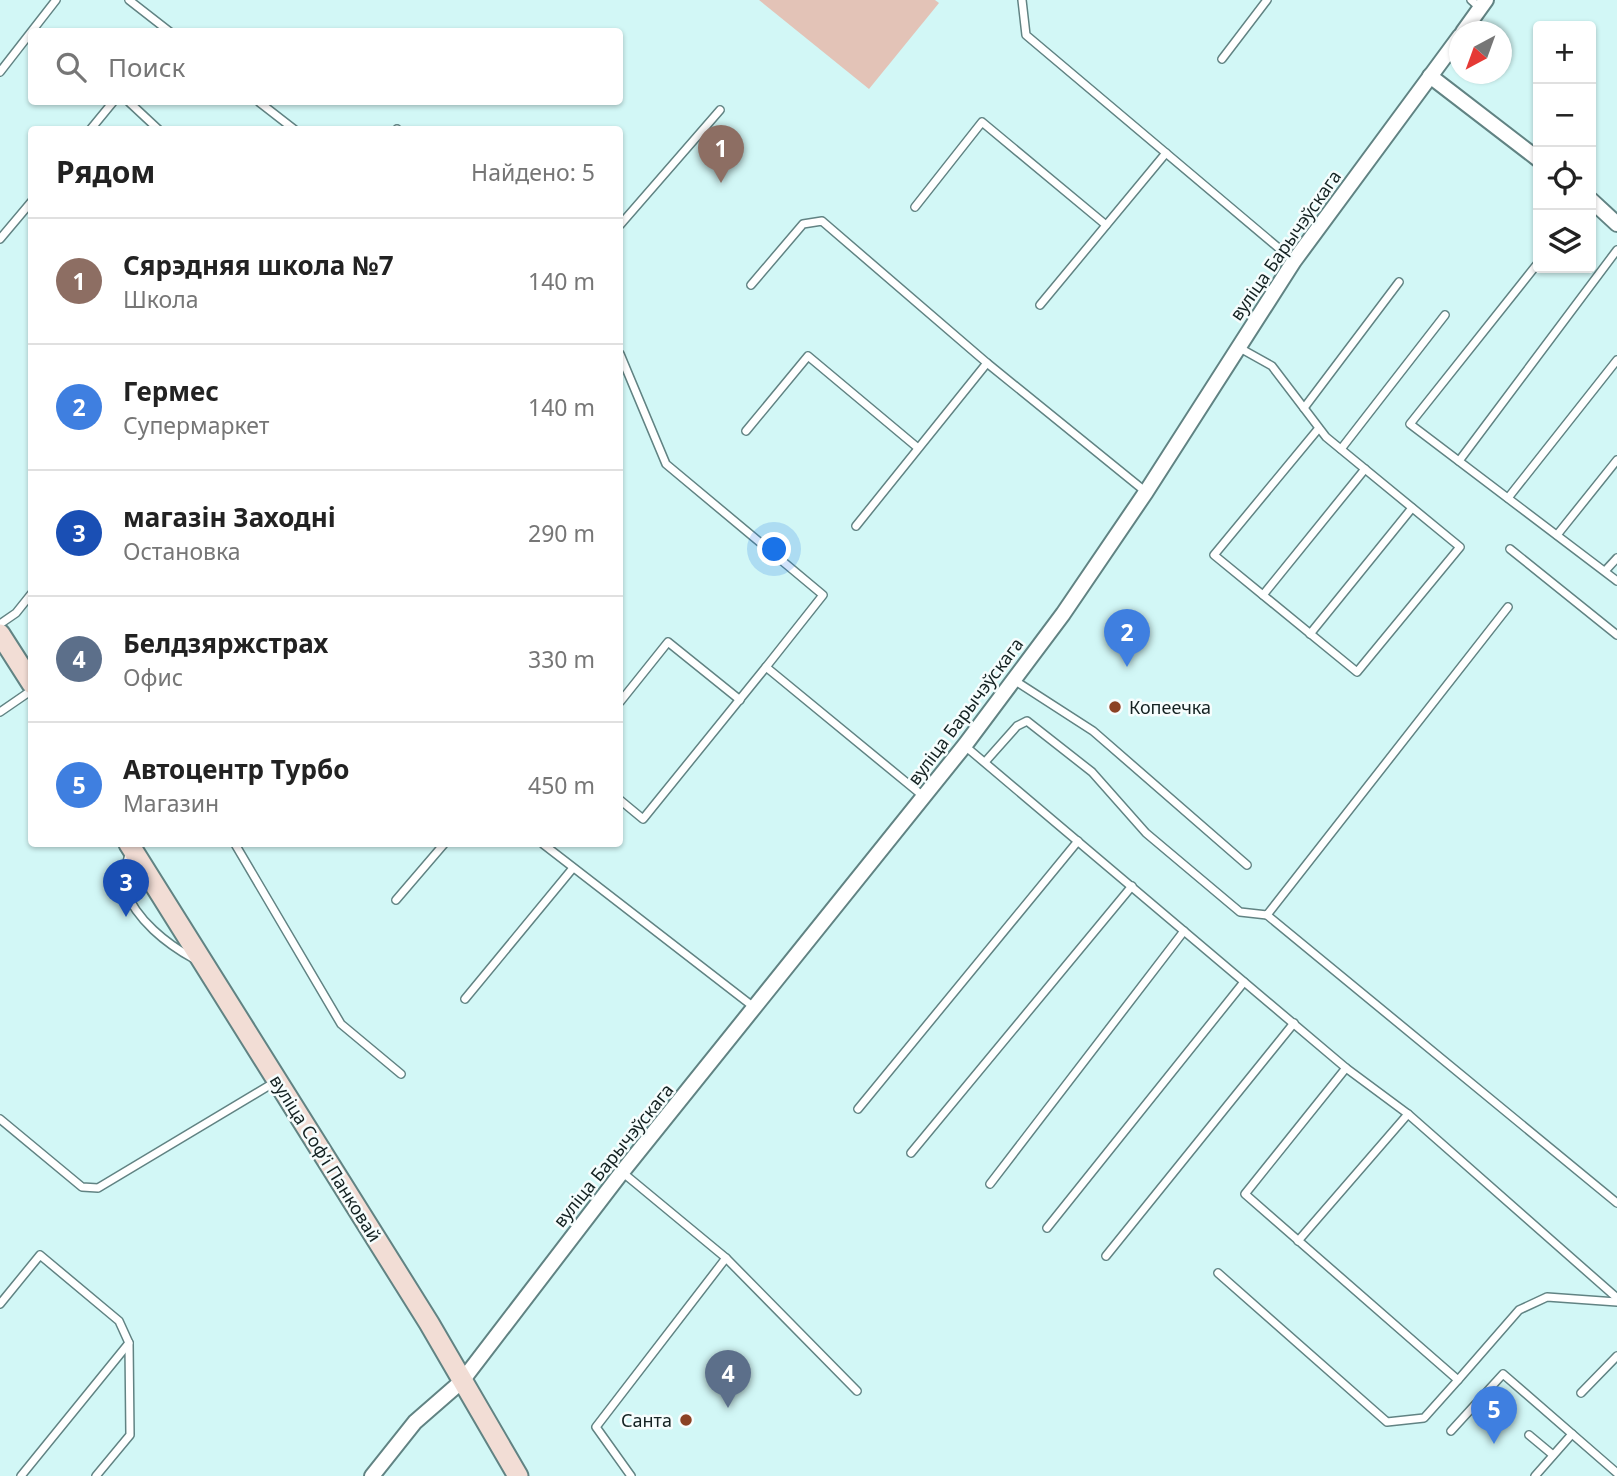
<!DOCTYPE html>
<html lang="ru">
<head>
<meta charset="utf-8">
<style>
  :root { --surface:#fff; --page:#f6f6f6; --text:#222; --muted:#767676; --line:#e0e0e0; --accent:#8b4224 }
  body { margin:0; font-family:"Noto Sans",sans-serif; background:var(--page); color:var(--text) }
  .controls { position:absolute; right:21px; top:21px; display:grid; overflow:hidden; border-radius:7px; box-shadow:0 2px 5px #0004 }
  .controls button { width:63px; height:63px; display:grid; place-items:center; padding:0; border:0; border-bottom:2px solid var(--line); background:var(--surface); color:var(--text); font:35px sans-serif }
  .compass { position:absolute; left:1449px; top:21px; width:63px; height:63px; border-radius:50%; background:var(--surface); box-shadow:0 2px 5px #0004; rotate:221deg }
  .you { position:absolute; left:775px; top:550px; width:24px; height:24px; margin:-18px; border:5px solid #fff; border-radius:50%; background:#1a73e8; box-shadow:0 0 0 10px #1a73e833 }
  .badge { display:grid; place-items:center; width:46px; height:46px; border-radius:50%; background:var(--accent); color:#fff; font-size:23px; font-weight:700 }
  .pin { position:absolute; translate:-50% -58px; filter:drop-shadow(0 2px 4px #0008) }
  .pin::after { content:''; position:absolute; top:37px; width:24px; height:21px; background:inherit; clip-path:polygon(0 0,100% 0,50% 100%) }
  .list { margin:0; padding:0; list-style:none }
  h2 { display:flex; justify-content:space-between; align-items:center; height:91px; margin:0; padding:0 28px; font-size:30px }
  h2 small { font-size:23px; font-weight:400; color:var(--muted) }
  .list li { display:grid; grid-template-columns:46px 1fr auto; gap:21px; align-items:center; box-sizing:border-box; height:126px; padding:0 28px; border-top:2px solid var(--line) }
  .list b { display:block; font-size:26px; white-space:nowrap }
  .list p { margin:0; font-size:23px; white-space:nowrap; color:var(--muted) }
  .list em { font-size:23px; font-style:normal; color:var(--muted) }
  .icon { flex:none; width:38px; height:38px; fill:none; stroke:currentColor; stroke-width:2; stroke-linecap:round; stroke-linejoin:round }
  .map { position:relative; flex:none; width:1617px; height:1476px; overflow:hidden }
  .search { position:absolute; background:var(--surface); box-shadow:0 2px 5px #0004; left:28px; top:28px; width:595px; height:77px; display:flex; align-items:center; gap:18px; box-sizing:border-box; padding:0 24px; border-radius:7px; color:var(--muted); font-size:26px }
  .panel { position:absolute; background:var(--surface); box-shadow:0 2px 5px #0004; left:28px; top:126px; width:595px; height:721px; border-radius:7px }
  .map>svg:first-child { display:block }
  .green { fill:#e3c3b7 }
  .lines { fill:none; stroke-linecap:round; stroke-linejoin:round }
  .lane-casing { stroke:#618383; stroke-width:10 }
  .street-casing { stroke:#618383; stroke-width:18 }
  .secondary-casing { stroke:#618383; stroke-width:23 }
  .lane { stroke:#fff; stroke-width:7 }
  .street { stroke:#fff; stroke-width:14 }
  .secondary { stroke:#f2ddd5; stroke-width:19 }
  .poi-dot { fill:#8b4224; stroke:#f6fdfd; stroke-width:2.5 }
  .labels { text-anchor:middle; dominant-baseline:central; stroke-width:5; stroke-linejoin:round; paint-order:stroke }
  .street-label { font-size:18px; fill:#142222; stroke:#f6fdfd }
  .poi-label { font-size:18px; fill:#142222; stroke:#f6fdfd; text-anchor:start }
</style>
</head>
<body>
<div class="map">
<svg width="1617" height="1476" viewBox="0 0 1617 1476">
  <rect width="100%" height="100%" fill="#d2f7f6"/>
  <polygon class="green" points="759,0 935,0 939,3 869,89"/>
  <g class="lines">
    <g class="lane-casing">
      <g id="lane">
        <polyline points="129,0 170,32"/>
        <polyline points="1022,0 1026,35 1294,261"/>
        <polyline points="1471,0 1480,8"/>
        <polyline points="1222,59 1267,0"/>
        <polyline points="0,72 56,0"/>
        <polyline points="129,102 159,130"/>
        <polyline points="259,102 295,130"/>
        <polyline points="90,130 113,102"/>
        <polyline points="397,130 397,129"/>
        <polyline points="915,207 982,122 1106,225"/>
        <polyline points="620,225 720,110"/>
        <polyline points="0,239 32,201"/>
        <polyline points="1538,263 1410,424 1617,581"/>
        <polyline points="751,285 803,224 822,221 987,363 1146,492"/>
        <polyline points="1040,305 1166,153"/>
        <polyline points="1238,347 1272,366 1326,437 1460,547 1357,672 1214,555 1319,428"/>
        <polyline points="620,354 666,464 823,595 766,667"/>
        <polyline points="1304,408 1399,282"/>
        <polyline points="746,431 808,356 918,448"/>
        <polyline points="1341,449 1445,315"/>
        <polyline points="1459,461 1617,250"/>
        <polyline points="1508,498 1617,360"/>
        <polyline points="856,526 987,363"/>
        <polyline points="1557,535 1617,460"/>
        <polyline points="1510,549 1617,635"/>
        <polyline points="1605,571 1617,558"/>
        <polyline points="1263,595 1365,469"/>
        <polyline points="0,624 16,613 32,593"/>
        <polyline points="1310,634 1412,508"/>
        <polyline points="1014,680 1093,731 1247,865"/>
        <polyline points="620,702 668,642 740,700"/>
        <polyline points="0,712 32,690"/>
        <polyline points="965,746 1346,1068 1408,1114 1617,1298"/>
        <polyline points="985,762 1017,726 1027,721 1092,772 1146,833 1240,912 1267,915 1508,607"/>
        <polyline points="620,800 643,819 766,667 923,796"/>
        <polyline points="235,844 341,1024 401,1074"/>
        <polyline points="543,844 755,1008"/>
        <path d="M130 851C127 863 121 877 125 889 136 920 167 944 194 959"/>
        <polyline points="396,900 444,844"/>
        <polyline points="1267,915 1617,1203"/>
        <polyline points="465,999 573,868"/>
        <polyline points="1346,1068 1245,1194 1458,1380 1519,1310 1547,1297 1617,1302"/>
        <polyline points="858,1109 1078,841"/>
        <polyline points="0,1119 82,1187 98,1188 275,1082"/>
        <polyline points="911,1153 1132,886"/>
        <polyline points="622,1172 726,1258 857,1391"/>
        <polyline points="990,1184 1184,931"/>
        <polyline points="1047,1228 1244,982"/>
        <polyline points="1298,1241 1408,1114"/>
        <polyline points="1106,1256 1294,1023"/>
        <polyline points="1218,1273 1387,1422 1424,1418 1458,1380"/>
        <polyline points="0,1304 40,1255 119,1321 129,1343 21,1476"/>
        <polyline points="1581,1393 1617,1356"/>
        <polyline points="1483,1395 1500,1410"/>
        <polyline points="1451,1431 1503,1374 1617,1473"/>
        <polyline points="1529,1435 1553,1455"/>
        <polyline points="96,1476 130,1435 129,1343"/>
        <polyline points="631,1476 596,1427 726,1258"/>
        <polyline points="1535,1476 1572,1434"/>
      </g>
    </g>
    <g class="street-casing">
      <g id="street">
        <polyline points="1463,32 1486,0"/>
        <polyline points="1430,76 1538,159"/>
        <polyline points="1591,200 1617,224"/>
        <polyline points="372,1476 415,1422 462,1381 622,1172 965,745 1063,614 1146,492 1294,261 1460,36"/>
      </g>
    </g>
    <g class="secondary-casing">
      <g id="secondary">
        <polyline points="0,634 32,684"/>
        <polyline points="129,844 429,1323 518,1476"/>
      </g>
    </g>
    <use href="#lane" class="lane"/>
    <use href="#street" class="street"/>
    <use href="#secondary" class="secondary"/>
  </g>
  <g class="poi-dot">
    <circle cx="1115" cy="707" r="7"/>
    <circle cx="686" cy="1420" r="7"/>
  </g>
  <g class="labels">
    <g class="street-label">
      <text transform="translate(1285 245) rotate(-55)">вуліца Барычэўскага</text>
      <text transform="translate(965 711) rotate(-53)">вуліца Барычэўскага</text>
      <text transform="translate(613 1155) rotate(-51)">вуліца Барычэўскага</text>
      <text transform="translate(326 1158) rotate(58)">вуліца Софʼі Панковай</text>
    </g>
    <g class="poi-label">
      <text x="1129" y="707">Копеечка</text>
      <text x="672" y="1420" text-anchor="end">Санта</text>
    </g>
  </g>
</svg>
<div class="controls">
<button>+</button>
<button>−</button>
<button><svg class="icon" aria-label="locate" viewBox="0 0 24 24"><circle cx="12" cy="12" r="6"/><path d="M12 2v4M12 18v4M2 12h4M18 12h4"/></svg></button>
<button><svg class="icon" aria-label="layers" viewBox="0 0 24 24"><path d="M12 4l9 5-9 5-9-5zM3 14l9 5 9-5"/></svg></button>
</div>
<svg class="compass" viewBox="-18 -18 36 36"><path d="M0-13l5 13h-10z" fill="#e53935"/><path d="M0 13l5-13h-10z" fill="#767676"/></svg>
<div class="you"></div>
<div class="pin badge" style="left:721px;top:183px;background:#8d6e63">1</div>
<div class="pin badge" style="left:1127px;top:667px;background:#3f7fe0">2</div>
<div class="pin badge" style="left:126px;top:917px;background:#1a4fb4">3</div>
<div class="pin badge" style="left:728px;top:1408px;background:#5c6f8a">4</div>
<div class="pin badge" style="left:1494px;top:1444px;background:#3f7fe0">5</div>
<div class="search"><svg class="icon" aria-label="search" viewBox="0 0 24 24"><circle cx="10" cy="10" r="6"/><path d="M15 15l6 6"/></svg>Поиск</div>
<section class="panel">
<h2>Рядом<small>Найдено: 5</small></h2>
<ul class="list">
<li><span class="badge" style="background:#8d6e63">1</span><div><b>Сярэдняя школа №7</b><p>Школа</p></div><em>140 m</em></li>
<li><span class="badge" style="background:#3f7fe0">2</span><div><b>Гермес</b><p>Супермаркет</p></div><em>140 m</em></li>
<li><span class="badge" style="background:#1a4fb4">3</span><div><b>магазін Заходні</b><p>Остановка</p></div><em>290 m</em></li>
<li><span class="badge" style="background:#5c6f8a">4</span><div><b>Белдзяржстрах</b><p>Офис</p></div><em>330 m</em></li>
<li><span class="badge" style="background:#3f7fe0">5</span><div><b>Автоцентр Турбо</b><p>Магазин</p></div><em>450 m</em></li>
</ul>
</section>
</div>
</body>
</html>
